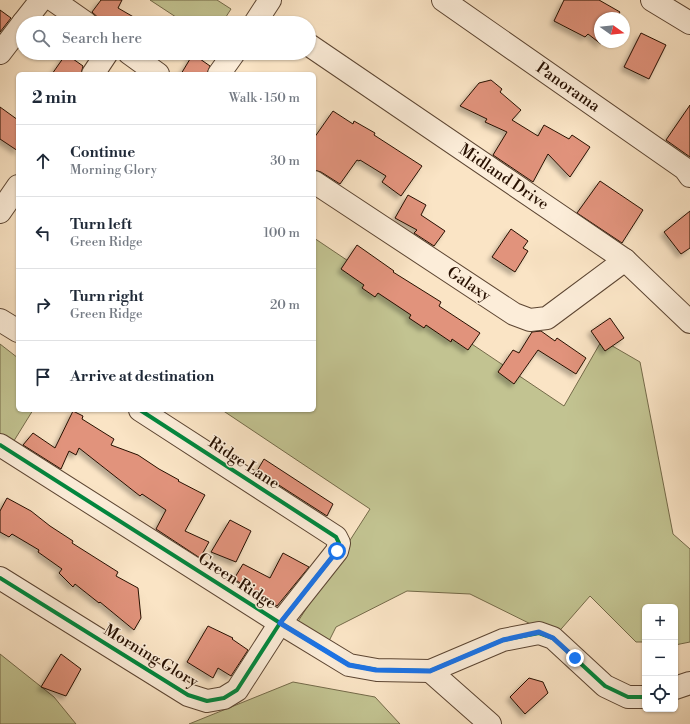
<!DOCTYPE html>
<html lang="en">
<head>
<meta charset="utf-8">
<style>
  :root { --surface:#fff; --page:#f6f6f7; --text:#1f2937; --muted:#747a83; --line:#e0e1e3 }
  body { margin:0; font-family:"Libre Bodoni",serif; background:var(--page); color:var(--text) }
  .controls { position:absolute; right:12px; bottom:12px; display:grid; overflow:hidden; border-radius:6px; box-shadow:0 1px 3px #0004 }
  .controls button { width:36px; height:36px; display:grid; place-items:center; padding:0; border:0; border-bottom:1px solid var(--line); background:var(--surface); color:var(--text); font:20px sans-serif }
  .compass { position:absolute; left:594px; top:12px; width:36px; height:36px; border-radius:50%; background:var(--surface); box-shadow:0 1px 3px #0004; rotate:105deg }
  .stop { position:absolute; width:12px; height:12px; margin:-9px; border:3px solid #1a73e8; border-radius:50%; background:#fff }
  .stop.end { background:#1a73e8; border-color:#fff; box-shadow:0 1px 4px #0008 }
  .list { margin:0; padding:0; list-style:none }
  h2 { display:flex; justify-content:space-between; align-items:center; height:52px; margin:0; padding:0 16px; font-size:17px }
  h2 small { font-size:13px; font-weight:400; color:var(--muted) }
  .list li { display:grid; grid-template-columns:26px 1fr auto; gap:12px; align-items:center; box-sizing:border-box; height:72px; padding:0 16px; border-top:1px solid var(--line) }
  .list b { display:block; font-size:15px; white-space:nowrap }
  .list p { margin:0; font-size:13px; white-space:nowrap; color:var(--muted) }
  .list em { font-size:13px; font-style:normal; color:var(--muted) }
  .icon { flex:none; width:22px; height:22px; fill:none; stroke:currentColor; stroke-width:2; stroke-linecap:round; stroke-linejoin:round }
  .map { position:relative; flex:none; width:690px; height:724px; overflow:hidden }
  .search { position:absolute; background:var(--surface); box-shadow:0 1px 3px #0004; left:16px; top:16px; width:300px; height:44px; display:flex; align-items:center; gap:10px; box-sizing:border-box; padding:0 14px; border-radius:22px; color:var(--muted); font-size:15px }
  .panel { position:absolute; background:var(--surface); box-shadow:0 1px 3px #0004; left:16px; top:72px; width:300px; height:340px; border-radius:6px }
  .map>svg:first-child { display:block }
  .green { fill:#c2c391; stroke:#746a49 }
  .building { fill:#e1937b; stroke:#271001; filter:url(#shadow) }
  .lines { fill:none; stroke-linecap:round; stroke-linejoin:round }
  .minor-casing { stroke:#5c4532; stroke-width:24 }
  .minor { stroke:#fcedd9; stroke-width:22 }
  .cycleway-casing { stroke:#fcedd9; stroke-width:6 }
  .cycleway { stroke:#00873e; stroke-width:4 }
  .route { stroke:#1a73e8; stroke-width:5 }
  .labels { text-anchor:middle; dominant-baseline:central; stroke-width:3; stroke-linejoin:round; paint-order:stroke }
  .street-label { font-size:16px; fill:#271001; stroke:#fcedd9 }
</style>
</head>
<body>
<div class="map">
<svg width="690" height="724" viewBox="0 0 690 724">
  <defs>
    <filter id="shadow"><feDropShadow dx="-3.5" dy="3.5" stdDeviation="2" flood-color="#0004"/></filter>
  </defs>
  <rect width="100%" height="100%" fill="#fae4c5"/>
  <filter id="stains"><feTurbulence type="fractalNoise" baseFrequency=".005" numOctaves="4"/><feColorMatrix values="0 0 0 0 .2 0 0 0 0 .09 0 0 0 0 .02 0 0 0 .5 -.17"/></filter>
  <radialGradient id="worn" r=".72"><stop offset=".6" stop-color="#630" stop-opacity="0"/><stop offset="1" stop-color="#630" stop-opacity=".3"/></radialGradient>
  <g class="green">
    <polygon points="150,0 217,0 231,9 222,23 185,23"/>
    <polygon points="314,238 564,406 602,340 640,362 673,534 690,549 690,642 675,645 675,607 645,607 645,642 636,642 590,596 555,636 470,594 407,591 336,627 328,643 297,623 370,509 222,410 314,410"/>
    <polygon points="0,344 18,358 18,410 33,410 12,444 0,436"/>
    <polygon points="0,654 54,697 76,724 0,724"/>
    <polygon points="293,682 375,697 400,724 189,724"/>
  </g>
  <g class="building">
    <polygon points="101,0 122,0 118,8 144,23 104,23 92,12"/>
    <polygon points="564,0 599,0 620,12 616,18 600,18 601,44 588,34 585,37 554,21"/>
    <polygon points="0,10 11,18 0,32"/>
    <polygon points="641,33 666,45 649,79 624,67"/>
    <polygon points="66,54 83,66 81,74 52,74"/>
    <polygon points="193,54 210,66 207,74 181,74"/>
    <polygon points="491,80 502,89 500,92 521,110 512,120 538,136 544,125 569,139 572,135 590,147 570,177 548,154 533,182 493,155 507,132 485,122 487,119 460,106 479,83"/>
    <polygon points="690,105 690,157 666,140"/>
    <polygon points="0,107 18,120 18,151 0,139"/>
    <polygon points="333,111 353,124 354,121 375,133 374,135 422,166 401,196 382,182 386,176 360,160 359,161 357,160 340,184 321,172 314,170 314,138"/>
    <polygon points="600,181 643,210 622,243 577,213"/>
    <polygon points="408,195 426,205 421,215 445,231 434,246 414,233 417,230 395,218"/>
    <polygon points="690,211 690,248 681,254 664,232"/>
    <polygon points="511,229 528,241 523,248 528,251 515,272 492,257"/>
    <polygon points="357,245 394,271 393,272 441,302 439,306 480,333 468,350 452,339 451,342 426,325 424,328 409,318 411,315 378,293 375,297 362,288 364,285 341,269"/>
    <polygon points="610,318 624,338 605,351 591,331"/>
    <polygon points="541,331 555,341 557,338 586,358 576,374 538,350 514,384 498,372 513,350 519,353 532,332"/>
    <polygon points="73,411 83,416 82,419 114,439 111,445 138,455 159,469 179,480 178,481 205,495 185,531 209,542 200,558 156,529 166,510 142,494 140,496 79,448 76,455 69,451 61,469 23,445 33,433 55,448"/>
    <polygon points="264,459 333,504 327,516 257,471"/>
    <polygon points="7,498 31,511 50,526 73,541 72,543 118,572 116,576 138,588 141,618 134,630 100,602 99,603 75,584 73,587 59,573 62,569 38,552 39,550 12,534 9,537 0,532 0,511"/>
    <polygon points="230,520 251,531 236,562 211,552"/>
    <polygon points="283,553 309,567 277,606 234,579 243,564 270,578"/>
    <polygon points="208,626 233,638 232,639 248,650 231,676 218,668 213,678 187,662"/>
    <polygon points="61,654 81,669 66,696 41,687"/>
    <polygon points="529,678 543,682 548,693 525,714 510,697"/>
  </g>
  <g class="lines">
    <g class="minor-casing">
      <g id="minor">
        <polyline points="53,0 86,23"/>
        <polyline points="443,0 685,169 690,176"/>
        <polyline points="652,0 690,23"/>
        <polyline points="23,23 41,0"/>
        <polyline points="255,23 270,0"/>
        <polyline points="309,45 625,260 690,322"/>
        <polyline points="0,53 23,23"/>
        <polyline points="129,53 158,74"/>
        <polyline points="93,74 107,53"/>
        <polyline points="219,74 234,53"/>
        <polyline points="314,182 514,314 530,320 547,318 625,260"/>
        <polyline points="0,212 18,186"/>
        <polyline points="0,320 18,331"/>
        <polyline points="0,445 280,623 349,665 377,670 430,671 503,640 539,633 553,638 605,686 628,697 645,697"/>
        <polyline points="0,578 188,695 207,701 224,698 237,690 280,623 337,551 339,543 336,537 140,410"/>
        <polyline points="430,671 490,724"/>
        <polyline points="675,688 690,683"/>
      </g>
    </g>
    <use href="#minor" class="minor"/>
    <g class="cycleway-casing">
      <g id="cycleway">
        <polyline points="0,445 280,623 349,665 377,670 430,671 503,640 539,633 553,638 605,686 628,697 645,697"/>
        <polyline points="0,578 188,695 207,701 224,698 237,690 280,623 337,551 339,543 336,537 140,410"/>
      </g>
    </g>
    <use href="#cycleway" class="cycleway"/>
  </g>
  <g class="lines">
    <polyline class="route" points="337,551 280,623 349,665 376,670 430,671 503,640 539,632 553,638 575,658"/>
  </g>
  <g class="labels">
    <g class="street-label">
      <text transform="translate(568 87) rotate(35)">Panorama</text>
      <text transform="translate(504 177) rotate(34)">Midland Drive</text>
      <text transform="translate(469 284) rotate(34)">Galaxy</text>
      <text transform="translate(244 463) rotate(33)">Ridge Lane</text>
      <text transform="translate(237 581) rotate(33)">Green Ridge</text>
      <text transform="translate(151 656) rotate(31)">Morning Glory</text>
    </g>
  </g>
  <rect width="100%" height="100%" filter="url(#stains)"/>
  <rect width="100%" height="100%" fill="url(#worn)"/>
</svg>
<div class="controls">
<button>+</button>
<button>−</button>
<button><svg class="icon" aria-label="locate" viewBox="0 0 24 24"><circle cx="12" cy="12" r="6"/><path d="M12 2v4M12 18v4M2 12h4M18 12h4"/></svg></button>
</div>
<svg class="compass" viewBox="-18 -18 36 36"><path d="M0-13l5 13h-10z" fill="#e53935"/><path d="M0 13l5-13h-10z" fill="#747a83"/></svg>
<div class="stop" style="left:337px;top:551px"></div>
<div class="stop end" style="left:575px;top:658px"></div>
<div class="search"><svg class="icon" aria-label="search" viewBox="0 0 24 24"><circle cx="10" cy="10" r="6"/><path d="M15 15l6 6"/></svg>Search here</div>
<section class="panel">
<h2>2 min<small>Walk · 150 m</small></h2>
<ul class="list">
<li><svg class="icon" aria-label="ahead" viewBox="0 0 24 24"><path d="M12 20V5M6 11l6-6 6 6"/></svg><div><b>Continue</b><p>Morning Glory</p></div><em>30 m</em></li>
<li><svg class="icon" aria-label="left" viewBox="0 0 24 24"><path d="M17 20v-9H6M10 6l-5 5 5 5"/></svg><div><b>Turn left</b><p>Green Ridge</p></div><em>100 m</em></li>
<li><svg class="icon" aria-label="right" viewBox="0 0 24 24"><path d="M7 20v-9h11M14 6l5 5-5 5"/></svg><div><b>Turn right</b><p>Green Ridge</p></div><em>20 m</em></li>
<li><svg class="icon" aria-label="arrive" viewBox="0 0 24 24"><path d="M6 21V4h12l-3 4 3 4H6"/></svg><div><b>Arrive at destination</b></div></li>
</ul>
</section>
</div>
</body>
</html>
